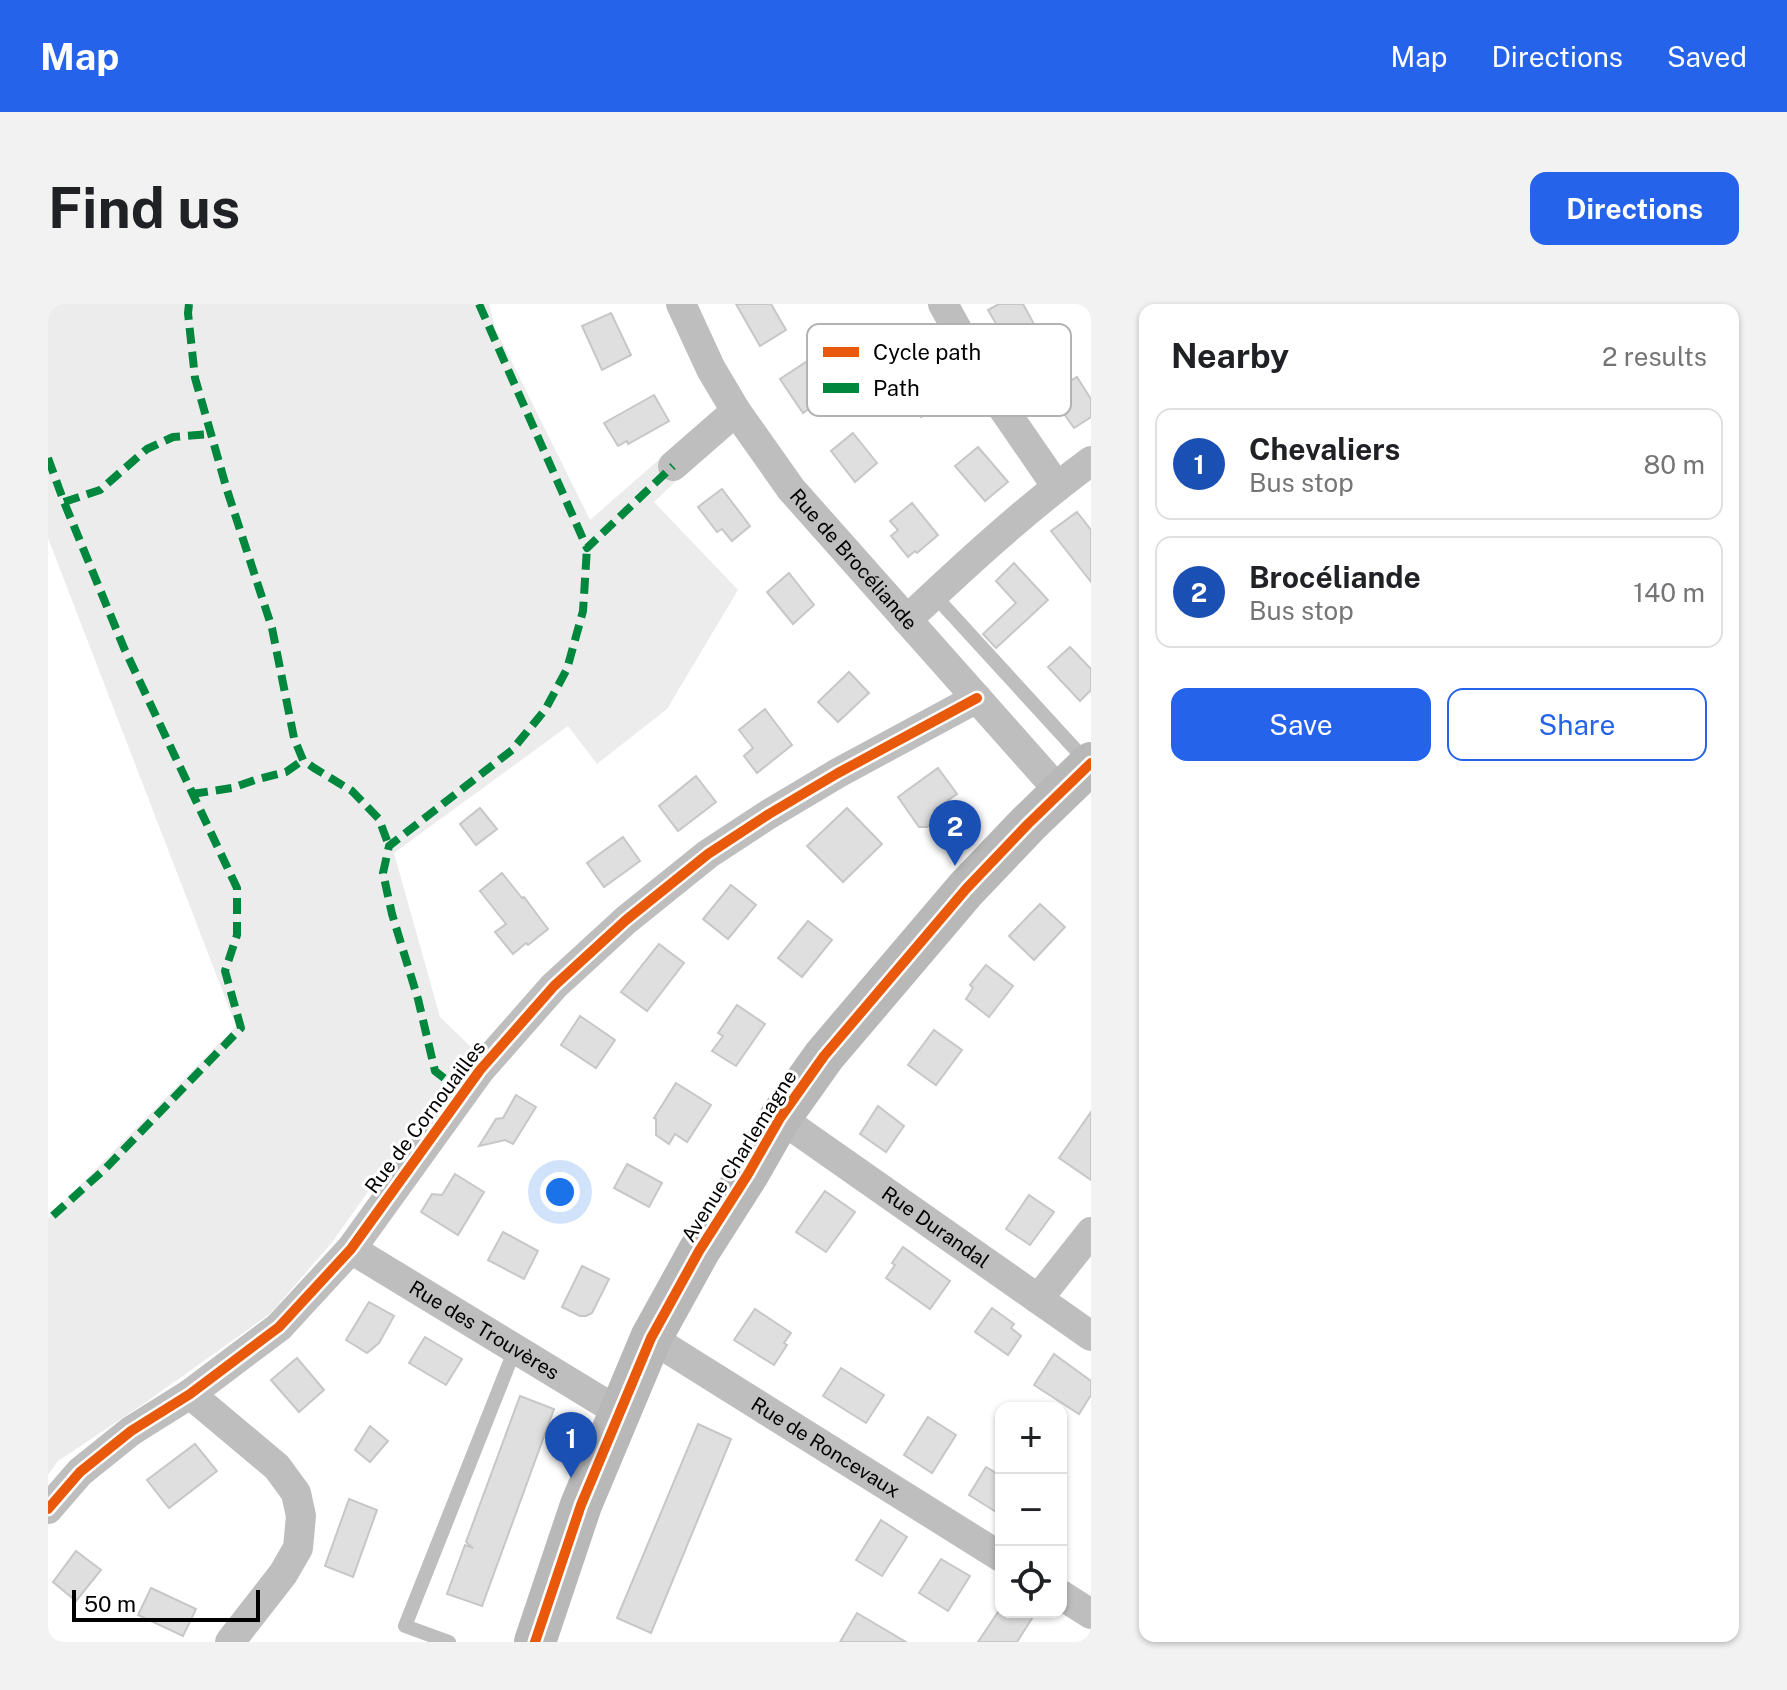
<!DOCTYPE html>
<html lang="en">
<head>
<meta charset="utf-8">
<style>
  :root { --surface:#fff; --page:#f2f2f2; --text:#202124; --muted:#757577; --line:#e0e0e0; --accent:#2563eb }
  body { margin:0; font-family:"Public Sans",sans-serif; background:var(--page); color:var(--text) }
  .controls { position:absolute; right:24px; bottom:24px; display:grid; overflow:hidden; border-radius:16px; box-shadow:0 2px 6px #0004 }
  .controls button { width:72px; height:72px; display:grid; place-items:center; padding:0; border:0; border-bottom:2px solid var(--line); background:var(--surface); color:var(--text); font:40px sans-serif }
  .scale { position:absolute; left:24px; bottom:20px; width:188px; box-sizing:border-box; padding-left:8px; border:4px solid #000; border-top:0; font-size:22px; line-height:28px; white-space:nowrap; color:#000; -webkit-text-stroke:6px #fff; paint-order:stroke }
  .you { position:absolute; left:512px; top:888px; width:28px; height:28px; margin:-20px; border:6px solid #fff; border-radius:50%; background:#1a73e8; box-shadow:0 0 0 12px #1a73e833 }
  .badge { display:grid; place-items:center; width:52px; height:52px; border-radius:50%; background:var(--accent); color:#fff; font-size:26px; font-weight:700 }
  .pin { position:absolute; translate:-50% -66px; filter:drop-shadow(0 2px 4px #0008) }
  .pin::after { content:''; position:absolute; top:42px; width:28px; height:24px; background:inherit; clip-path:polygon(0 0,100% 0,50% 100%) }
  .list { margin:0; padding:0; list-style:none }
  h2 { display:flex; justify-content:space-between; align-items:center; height:104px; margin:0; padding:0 32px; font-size:34px }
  h2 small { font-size:26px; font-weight:400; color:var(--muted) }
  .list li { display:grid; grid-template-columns:52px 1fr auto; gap:24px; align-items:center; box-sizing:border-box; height:112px; margin:0 16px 16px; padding:0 16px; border:2px solid var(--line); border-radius:16px }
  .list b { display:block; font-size:30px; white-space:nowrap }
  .list p { margin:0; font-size:26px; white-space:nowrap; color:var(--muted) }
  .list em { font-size:26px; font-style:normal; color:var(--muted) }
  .actions { display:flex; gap:16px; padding:24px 32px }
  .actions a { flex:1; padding:18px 0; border:2px solid var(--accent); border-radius:16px; text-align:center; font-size:28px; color:var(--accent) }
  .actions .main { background:var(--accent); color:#fff }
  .icon { flex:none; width:44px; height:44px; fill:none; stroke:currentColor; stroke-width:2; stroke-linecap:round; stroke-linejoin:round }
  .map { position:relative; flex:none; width:1043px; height:1338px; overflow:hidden; border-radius:16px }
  header { display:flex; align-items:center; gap:48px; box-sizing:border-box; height:112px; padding:0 40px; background:var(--accent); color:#fff }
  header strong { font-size:38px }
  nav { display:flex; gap:44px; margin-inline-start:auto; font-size:28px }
  .intro { display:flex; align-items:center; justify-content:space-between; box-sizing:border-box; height:192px; padding:0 48px }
  h1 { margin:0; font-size:56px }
  .button { padding:20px 36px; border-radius:16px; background:var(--accent); color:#fff; font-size:28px; font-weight:700 }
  main { display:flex; gap:48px; padding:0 48px }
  aside { flex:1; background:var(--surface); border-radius:16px; box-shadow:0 2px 6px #0004 }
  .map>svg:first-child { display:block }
  .green { fill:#ececec }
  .building { fill:#dfdfdf; stroke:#c7c7c7; stroke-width:2 }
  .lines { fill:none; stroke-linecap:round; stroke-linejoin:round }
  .lane { stroke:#bebebe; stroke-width:14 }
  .street { stroke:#bebebe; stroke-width:30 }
  .secondary { stroke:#b8b8b8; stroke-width:42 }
  .quiet { stroke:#00873e; stroke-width:8; stroke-dasharray:16 8; stroke-linecap:butt }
  .cycleway-casing { stroke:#fff; stroke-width:15 }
  .cycleway { stroke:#e8590c; stroke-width:10 }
  .labels { text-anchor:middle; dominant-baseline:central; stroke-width:6; stroke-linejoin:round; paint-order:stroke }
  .street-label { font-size:20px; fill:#000; stroke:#fff }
  .key { fill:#fff; stroke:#b2b2b2; stroke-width:2 }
  .key-label { font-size:22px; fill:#000 }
</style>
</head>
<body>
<header>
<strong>Map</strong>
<nav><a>Map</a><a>Directions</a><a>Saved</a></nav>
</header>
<div class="intro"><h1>Find us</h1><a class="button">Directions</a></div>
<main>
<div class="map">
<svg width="1043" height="1338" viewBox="0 0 1043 1338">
  <rect width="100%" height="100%" fill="#fff"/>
  <polygon class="green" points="0,0 441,0 447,24 542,216 614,153 632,173 606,198 690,286 619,405 549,460 520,422 346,549 392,713 423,743 285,937 223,1009 94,1101 10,1157 0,1171 0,914 188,722 0,234"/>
  <g class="building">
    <polygon points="688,0 723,0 738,26 712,42"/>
    <polygon points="951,0 975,0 992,31 964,47 940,6"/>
    <polygon points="563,9 583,51 554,66 534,22"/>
    <polygon points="878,50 904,95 873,113 848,68"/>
    <polygon points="758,58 780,91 755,109 732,75"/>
    <polygon points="1029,73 1043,95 1043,113 1026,124 1002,90"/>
    <polygon points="606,91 621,117 580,140 579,137 570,142 556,119"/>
    <polygon points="805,129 829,159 807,178 783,147"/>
    <polygon points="930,143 960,178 937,197 907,162"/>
    <polygon points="674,185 702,222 684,237 674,225 669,228 650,203"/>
    <polygon points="864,199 890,231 869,249 867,247 860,253 843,232 850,226 842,217"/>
    <polygon points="1029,208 1043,226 1043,278 1003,227"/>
    <polygon points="966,259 1000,296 948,344 935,330 968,299 948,277"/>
    <polygon points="741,269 766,301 745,320 719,288"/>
    <polygon points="1022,343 1043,365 1043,386 1032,397 1000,363"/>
    <polygon points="801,368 821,389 790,418 770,398"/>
    <polygon points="717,405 744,441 709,469 696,452 705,444 691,426"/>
    <polygon points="890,464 909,490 886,506 891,514 879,523 871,523 850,493"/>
    <polygon points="648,472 668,498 630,527 611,502"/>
    <polygon points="432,504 449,525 428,541 412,520"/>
    <polygon points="799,504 834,540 795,578 759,542"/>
    <polygon points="575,533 592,557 556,583 539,559"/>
    <polygon points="454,569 474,594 476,593 500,625 480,641 478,639 465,650 447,628 458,620 432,587"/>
    <polygon points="683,581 708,601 680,635 655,615"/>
    <polygon points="992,600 1017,623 986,656 961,632"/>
    <polygon points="760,617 784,636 754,673 730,654"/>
    <polygon points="611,640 636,659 599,707 573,688"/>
    <polygon points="938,661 965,682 941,713 918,695 925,684 922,681"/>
    <polygon points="689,701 717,720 688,762 664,747 675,732 670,729"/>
    <polygon points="532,712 567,736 548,764 513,741"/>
    <polygon points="886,726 914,746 888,781 860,761"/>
    <polygon points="628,779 663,801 639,838 627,830 621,840 608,831 608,815 606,814"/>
    <polygon points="468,791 488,803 465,840 457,836 431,842 448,815 455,814"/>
    <polygon points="830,802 856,822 838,848 812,830"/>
    <polygon points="1043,808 1043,876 1011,854"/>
    <polygon points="579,860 614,879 601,903 566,884"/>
    <polygon points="407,870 436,888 410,931 373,908 384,890 394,891"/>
    <polygon points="777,887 807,908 778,948 748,928"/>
    <polygon points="981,891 1006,908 982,941 958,925"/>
    <polygon points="455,928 490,947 476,975 440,956"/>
    <polygon points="855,943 902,977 882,1005 838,974 847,961 844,959"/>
    <polygon points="534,962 561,975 544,1009 538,1012 532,1012 514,1003"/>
    <polygon points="321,998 346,1012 331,1039 319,1049 298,1036"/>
    <polygon points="944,1004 966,1020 963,1024 973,1032 960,1051 927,1028"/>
    <polygon points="707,1005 743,1029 736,1039 739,1041 726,1061 686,1036"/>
    <polygon points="377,1033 414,1055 398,1081 361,1059"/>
    <polygon points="1006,1050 1043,1077 1043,1091 1031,1110 986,1081"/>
    <polygon points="249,1054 276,1086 251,1108 223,1076"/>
    <polygon points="793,1064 836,1091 818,1119 775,1092"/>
    <polygon points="472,1092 506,1105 434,1302 399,1290 417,1241 425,1244 418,1238"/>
    <polygon points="880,1113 908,1131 884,1169 856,1151"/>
    <polygon points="650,1120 683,1135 603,1329 569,1314"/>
    <polygon points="322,1122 340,1137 322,1158 307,1146"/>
    <polygon points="147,1140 169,1167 121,1204 99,1176"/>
    <polygon points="938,1163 953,1172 953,1211 921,1191"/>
    <polygon points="301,1195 329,1206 305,1273 277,1262"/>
    <polygon points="833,1216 859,1233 834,1272 808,1256"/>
    <polygon points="28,1247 53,1266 28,1297 5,1278"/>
    <polygon points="893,1255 922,1272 900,1307 871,1289"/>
    <polygon points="103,1284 148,1305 135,1332 90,1311"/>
    <polygon points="950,1308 988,1308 969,1338 930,1338"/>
    <polygon points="809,1309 858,1338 792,1338"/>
  </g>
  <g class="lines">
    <g class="lane">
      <polyline points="886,291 1038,457"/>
      <polyline points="401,1338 357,1322 467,1045"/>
    </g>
    <g class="street">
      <path id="s1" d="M633 0 663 65 688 107 743 185 1012 488"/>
      <polyline points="895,0 943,87 1009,183"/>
      <polyline points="625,162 688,107"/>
      <path d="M859 316C918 260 978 205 1043 157"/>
      <path id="s2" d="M732 814 1043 1032"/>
      <path id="s3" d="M303 945 571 1108"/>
      <polyline points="990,995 1043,928"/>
      <path id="s4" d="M603 1034 953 1253"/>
      <polyline points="142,1090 229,1163 248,1189 253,1212 250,1244 235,1270 182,1338"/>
      <polyline points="0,1205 32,1168 83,1127 142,1090 231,1023 303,945 432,766 506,682 578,616 660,550 721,510 790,469 929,394"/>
      <polyline points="1013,1291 1043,1310"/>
    </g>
    <polyline class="secondary" points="487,1338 533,1201 603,1034 651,947 700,870 732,814 776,752 918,585 980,520 1043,459"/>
    <g class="quiet">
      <polyline points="141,0 140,9 147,74 179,186 224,324 246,434 255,456 266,464 304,487 331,515 341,542"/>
      <polyline points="431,0 539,244 625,162"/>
      <polyline points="0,154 16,198 76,344 189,584 189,631 177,667 193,724 58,864 0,916"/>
      <polyline points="16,198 52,186 99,145 125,133 163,130"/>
      <polyline points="144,490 184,484 210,475 238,468 255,456"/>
      <polyline points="414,790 405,781 387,767 370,695 344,610 335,569 341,542 464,446 497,406 519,365 535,307 539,244"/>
    </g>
    <g class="cycleway-casing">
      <g id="cycleway">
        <polyline points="0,1205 32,1168 83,1127 142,1090 231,1023 303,945 432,766 506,682 578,616 660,550 721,510 790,469 929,394"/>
        <polyline points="487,1338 533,1201 603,1034 651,947 700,870 732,814 776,752 918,585 980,520 1043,459"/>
      </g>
    </g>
    <use href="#cycleway" class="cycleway"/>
  </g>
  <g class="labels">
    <g class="street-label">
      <text stroke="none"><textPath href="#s1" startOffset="310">Rue de Brocéliande</textPath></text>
      <text transform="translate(377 813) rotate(-53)">Rue de Cornouailles</text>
      <text transform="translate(691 852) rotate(-58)">Avenue Charlemagne</text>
      <text stroke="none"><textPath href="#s2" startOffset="190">Rue Durandal</textPath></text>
      <text stroke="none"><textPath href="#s3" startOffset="156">Rue des Trouvères</textPath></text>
      <text stroke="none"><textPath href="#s4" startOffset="206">Rue de Roncevaux</textPath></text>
    </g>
  </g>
  <rect x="759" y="20" width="264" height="92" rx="12" class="key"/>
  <rect x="775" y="43" width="36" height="10" fill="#e8590c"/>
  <rect x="775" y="79" width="36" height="10" fill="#00873e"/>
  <g class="key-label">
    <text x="825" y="56">Cycle path</text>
    <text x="825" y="92">Path</text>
  </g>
</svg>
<div class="controls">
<button>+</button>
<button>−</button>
<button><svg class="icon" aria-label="locate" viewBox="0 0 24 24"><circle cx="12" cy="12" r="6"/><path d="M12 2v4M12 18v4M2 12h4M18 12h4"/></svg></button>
</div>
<div class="scale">50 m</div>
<div class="you"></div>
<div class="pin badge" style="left:523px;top:1174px;background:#1a4fb4">1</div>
<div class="pin badge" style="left:907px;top:562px;background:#1a4fb4">2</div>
</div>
<aside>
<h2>Nearby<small>2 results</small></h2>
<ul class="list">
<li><span class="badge" style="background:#1a4fb4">1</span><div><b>Chevaliers</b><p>Bus stop</p></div><em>80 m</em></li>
<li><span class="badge" style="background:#1a4fb4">2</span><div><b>Brocéliande</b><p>Bus stop</p></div><em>140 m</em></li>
</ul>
<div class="actions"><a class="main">Save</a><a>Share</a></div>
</aside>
</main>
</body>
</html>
